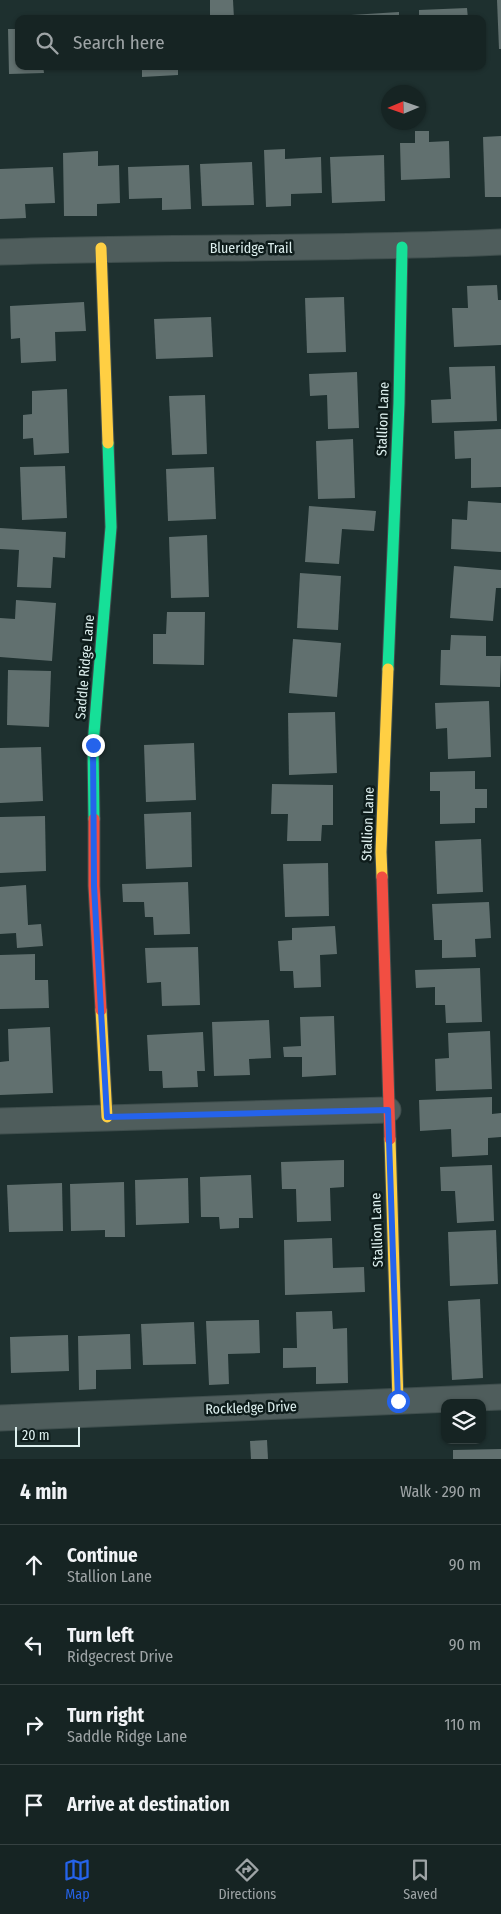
<!DOCTYPE html>
<html lang="en">
<head>
<meta charset="utf-8">
<style>
  :root { --surface:#162423; --page:#1f2c2b; --text:#f1f3f6; --muted:#9ea4a6; --line:#354141; --accent:#2563eb }
  body { margin:0; font-family:"Fira Sans Condensed",sans-serif; background:var(--page); color:var(--text) }
  .controls { position:absolute; right:15px; bottom:15px; display:grid; overflow:hidden; border-radius:10px; box-shadow:0 1px 4px #0004 }
  .controls button { width:45px; height:45px; display:grid; place-items:center; padding:0; border:0; border-bottom:1px solid var(--line); background:var(--surface); color:var(--text); font:25px sans-serif }
  .compass { position:absolute; left:381px; top:85px; width:45px; height:45px; border-radius:50%; background:var(--surface); box-shadow:0 1px 4px #0004; rotate:268deg }
  .scale { position:absolute; left:15px; bottom:12px; width:65px; box-sizing:border-box; padding-left:5px; border:2px solid #ddefee; border-top:0; font-size:14px; line-height:18px; white-space:nowrap; color:#ddefee; -webkit-text-stroke:4px #0e1c1b; paint-order:stroke }
  .stop { position:absolute; width:15px; height:15px; margin:-11px; border:4px solid #2563eb; border-radius:50%; background:#fff }
  .stop.end { background:#2563eb; border-color:#fff; box-shadow:0 1px 5px #0008 }
  .list { margin:0; padding:0; list-style:none }
  h2 { display:flex; justify-content:space-between; align-items:center; height:65px; margin:0; padding:0 20px; font-size:21px }
  h2 small { font-size:16px; font-weight:400; color:var(--muted) }
  .list li { display:grid; grid-template-columns:32px 1fr auto; gap:15px; align-items:center; box-sizing:border-box; height:80px; padding:0 20px; border-top:1px solid var(--line) }
  .list b { display:block; font-size:19px; white-space:nowrap }
  .list p { margin:0; font-size:16px; white-space:nowrap; color:var(--muted) }
  .list em { font-size:16px; font-style:normal; color:var(--muted) }
  .icon { flex:none; width:28px; height:28px; fill:none; stroke:currentColor; stroke-width:2; stroke-linecap:round; stroke-linejoin:round }
  .map { position:relative; flex:none; width:501px; height:1459px; overflow:hidden }
  .search { position:absolute; background:var(--surface); box-shadow:0 1px 4px #0004; left:15px; right:15px; top:15px; height:55px; display:flex; align-items:center; gap:12px; box-sizing:border-box; padding:0 18px; border-radius:10px; color:var(--muted); font-size:19px }
  .sheet { height:385px; background:var(--surface) }
  nav { display:flex; justify-content:space-around; align-items:center; box-sizing:border-box; height:70px; border-top:1px solid var(--line); background:var(--surface); font-size:14px; color:var(--muted) }
  nav a { display:grid; justify-items:center; gap:2px }
  nav .on { color:var(--accent) }
  .map>svg:first-child { display:block }
  .building { fill:#61706f }
  .lines { fill:none; stroke-linecap:round; stroke-linejoin:round }
  .street-casing { stroke:#3f4e4d; stroke-width:27 }
  .fast-casing { stroke:#3f4e4d; stroke-width:13 }
  .slow-casing { stroke:#3f4e4d; stroke-width:13 }
  .jam-casing { stroke:#3f4e4d; stroke-width:13 }
  .street { stroke:#4f5d5c; stroke-width:25 }
  .fast { stroke:#16e098; stroke-width:11 }
  .slow { stroke:#ffcf43; stroke-width:11 }
  .jam { stroke:#f24e42; stroke-width:11 }
  .route { stroke:#2563eb; stroke-width:6 }
  .labels { text-anchor:middle; dominant-baseline:central; stroke-width:5; stroke-linejoin:round; paint-order:stroke }
  .street-label { font-size:14px; fill:#ddefee; stroke:#0e1c1b }
</style>
</head>
<body>
<div class="map">
<svg width="501" height="1459" viewBox="0 0 501 1459">
  <rect width="100%" height="100%" fill="#1e302f"/>
  <g class="building">
    <polygon points="210,0 233,0 234,19 210,19"/>
    <polygon points="497,0 501,0 501,49 499,49"/>
    <polygon points="467,8 468,19 419,19 419,10"/>
    <polygon points="399,12 399,19 351,19 351,15"/>
    <polygon points="8,29 19,29 19,66 43,66 44,73 9,74"/>
    <polygon points="142,66 178,66 178,75 142,77"/>
    <polygon points="415,131 429,131 429,142 449,141 450,178 401,180 400,143 415,143"/>
    <polygon points="501,136 501,197 485,197 483,137"/>
    <polygon points="285,149 285,159 321,157 322,193 291,194 291,206 266,207 264,150"/>
    <polygon points="98,151 98,166 119,165 120,203 97,204 97,216 64,216 63,153"/>
    <polygon points="384,155 385,201 332,203 330,157"/>
    <polygon points="252,162 254,205 202,206 200,164"/>
    <polygon points="189,165 191,209 162,210 162,198 129,199 128,167"/>
    <polygon points="53,167 55,203 25,204 26,218 0,219 0,169"/>
    <polygon points="497,285 498,300 501,300 501,345 454,347 452,308 468,308 467,286"/>
    <polygon points="344,297 346,352 307,353 305,298"/>
    <polygon points="84,302 86,331 55,332 56,361 21,363 20,338 11,339 10,306"/>
    <polygon points="211,317 213,357 156,359 154,319"/>
    <polygon points="495,366 497,421 432,423 431,400 451,399 449,367"/>
    <polygon points="357,372 359,428 328,429 327,395 310,396 309,374"/>
    <polygon points="67,389 69,453 34,455 33,438 23,439 23,415 32,414 32,391"/>
    <polygon points="205,395 207,454 172,455 169,396"/>
    <polygon points="501,429 501,487 471,488 471,458 455,459 454,431"/>
    <polygon points="353,439 355,498 318,499 316,441"/>
    <polygon points="65,466 67,518 22,520 20,467"/>
    <polygon points="214,467 216,519 168,521 166,469"/>
    <polygon points="468,501 501,503 501,552 451,549 452,519 467,520"/>
    <polygon points="309,506 376,511 374,531 342,529 339,564 305,562"/>
    <polygon points="0,528 66,532 65,558 53,557 51,588 17,587 19,550 0,549"/>
    <polygon points="207,535 209,597 171,598 169,537"/>
    <polygon points="454,566 501,570 501,588 496,588 493,621 450,618"/>
    <polygon points="300,573 341,576 338,630 297,628"/>
    <polygon points="16,600 56,603 52,661 0,657 0,618 15,619"/>
    <polygon points="167,612 205,612 204,665 153,664 153,634 166,634"/>
    <polygon points="451,635 486,636 486,656 501,656 500,687 440,685 441,650 450,650"/>
    <polygon points="293,639 341,643 337,697 289,693"/>
    <polygon points="8,670 51,671 49,727 7,725"/>
    <polygon points="489,701 491,757 448,759 447,728 436,729 435,703"/>
    <polygon points="335,712 337,773 289,775 288,713"/>
    <polygon points="194,743 196,800 146,802 144,745"/>
    <polygon points="41,747 43,801 0,803 0,748"/>
    <polygon points="475,771 475,789 487,789 487,808 475,808 475,823 440,824 440,791 430,791 430,772"/>
    <polygon points="272,784 333,785 333,825 322,825 321,841 287,841 288,814 271,814"/>
    <polygon points="191,812 192,867 146,869 144,814"/>
    <polygon points="45,816 46,871 0,873 0,817"/>
    <polygon points="481,839 483,892 437,894 435,841"/>
    <polygon points="328,863 329,916 285,917 283,864"/>
    <polygon points="188,882 190,934 154,935 153,917 145,917 144,902 123,902 122,884"/>
    <polygon points="26,885 28,925 41,924 43,946 17,948 16,933 0,934 0,887"/>
    <polygon points="489,902 491,938 475,939 476,957 442,958 442,940 434,940 432,904"/>
    <polygon points="335,926 337,954 320,955 321,987 294,988 293,971 280,971 278,941 292,940 292,928"/>
    <polygon points="198,947 200,1005 162,1006 161,982 147,983 145,948"/>
    <polygon points="35,954 35,980 48,980 49,1008 0,1009 0,955"/>
    <polygon points="480,968 482,1022 446,1023 445,1005 435,1005 435,987 416,988 415,970"/>
    <polygon points="334,1016 336,1075 302,1077 302,1057 284,1057 283,1047 301,1046 300,1017"/>
    <polygon points="269,1020 271,1058 249,1059 250,1075 214,1076 212,1022"/>
    <polygon points="50,1027 53,1093 0,1095 0,1062 9,1061 8,1029"/>
    <polygon points="490,1031 492,1089 436,1091 435,1059 449,1058 448,1033"/>
    <polygon points="203,1032 205,1071 197,1071 198,1087 163,1088 162,1071 149,1071 147,1035"/>
    <polygon points="492,1097 492,1114 501,1113 501,1137 488,1138 488,1155 452,1157 451,1129 420,1131 419,1100"/>
    <polygon points="344,1160 344,1187 330,1188 331,1221 297,1222 296,1189 282,1189 281,1162"/>
    <polygon points="492,1165 494,1221 457,1223 455,1191 441,1191 440,1167"/>
    <polygon points="251,1175 253,1218 239,1218 239,1228 220,1229 219,1217 201,1217 200,1177"/>
    <polygon points="188,1178 189,1223 136,1225 135,1180"/>
    <polygon points="124,1182 125,1237 105,1237 105,1230 71,1231 70,1184"/>
    <polygon points="62,1183 63,1231 9,1232 7,1185"/>
    <polygon points="496,1230 498,1284 450,1286 448,1232"/>
    <polygon points="332,1238 333,1268 364,1267 365,1292 285,1295 284,1240"/>
    <polygon points="480,1299 483,1378 452,1380 448,1301"/>
    <polygon points="332,1311 333,1329 347,1328 348,1383 316,1384 316,1367 283,1368 283,1348 297,1348 296,1312"/>
    <polygon points="259,1320 260,1353 228,1354 229,1384 209,1385 206,1321"/>
    <polygon points="194,1322 196,1364 143,1365 141,1324"/>
    <polygon points="130,1334 131,1369 96,1370 96,1389 79,1390 78,1336"/>
    <polygon points="68,1335 69,1371 11,1373 10,1337"/>
    <polygon points="267,1440 268,1459 251,1459 250,1441"/>
    <polygon points="501,1449 501,1459 453,1459 453,1450"/>
  </g>
  <g class="lines">
    <g class="street-casing">
      <g id="street">
        <path d="M0 252C167 246 334 250 501 242"/>
        <polyline points="0,1121 388,1110"/>
        <polyline points="0,1418 501,1397"/>
      </g>
    </g>
    <g class="fast-casing">
      <g id="fast">
        <polyline points="388,669 399,403 402,247"/>
        <polyline points="94,819 93,745 111,527 108,443"/>
      </g>
    </g>
    <g class="slow-casing">
      <g id="slow">
        <polyline points="101,248 108,443"/>
        <polyline points="382,877 381,852 388,669"/>
        <polyline points="101,1010 107,1117"/>
        <polyline points="390,1139 398,1401"/>
      </g>
    </g>
    <g class="jam-casing">
      <g id="jam">
        <polyline points="94,819 94,886 101,1010"/>
        <polyline points="382,877 390,1139"/>
      </g>
    </g>
    <use href="#street" class="street"/>
    <use href="#fast" class="fast"/>
    <use href="#slow" class="slow"/>
    <use href="#jam" class="jam"/>
  </g>
  <g class="lines">
    <polyline class="route" points="93,745 94,886 107,1117 388,1110 398,1401"/>
  </g>
  <g class="labels">
    <g class="street-label">
      <text x="251" y="248">Blueridge Trail</text>
      <text transform="translate(383 419) rotate(-88)">Stallion Lane</text>
      <text transform="translate(85 667) rotate(-85)">Saddle Ridge Lane</text>
      <text transform="translate(368 824) rotate(-88)">Stallion Lane</text>
      <text transform="translate(377 1230) rotate(-92)">Stallion Lane</text>
      <text transform="translate(251 1408) rotate(-2)">Rockledge Drive</text>
    </g>
  </g>
</svg>
<div class="controls">
<button><svg class="icon" aria-label="layers" viewBox="0 0 24 24"><path d="M12 4l9 5-9 5-9-5zM3 14l9 5 9-5"/></svg></button>
</div>
<svg class="compass" viewBox="-18 -18 36 36"><path d="M0-13l5 13h-10z" fill="#e53935"/><path d="M0 13l5-13h-10z" fill="#9ea4a6"/></svg>
<div class="scale">20 m</div>
<div class="stop" style="left:398px;top:1401px"></div>
<div class="stop end" style="left:93px;top:745px"></div>
<div class="search"><svg class="icon" aria-label="search" viewBox="0 0 24 24"><circle cx="10" cy="10" r="6"/><path d="M15 15l6 6"/></svg>Search here</div>
</div>
<section class="sheet">
<h2>4 min<small>Walk · 290 m</small></h2>
<ul class="list">
<li><svg class="icon" aria-label="ahead" viewBox="0 0 24 24"><path d="M12 20V5M6 11l6-6 6 6"/></svg><div><b>Continue</b><p>Stallion Lane</p></div><em>90 m</em></li>
<li><svg class="icon" aria-label="left" viewBox="0 0 24 24"><path d="M17 20v-9H6M10 6l-5 5 5 5"/></svg><div><b>Turn left</b><p>Ridgecrest Drive</p></div><em>90 m</em></li>
<li><svg class="icon" aria-label="right" viewBox="0 0 24 24"><path d="M7 20v-9h11M14 6l5 5-5 5"/></svg><div><b>Turn right</b><p>Saddle Ridge Lane</p></div><em>110 m</em></li>
<li><svg class="icon" aria-label="arrive" viewBox="0 0 24 24"><path d="M6 21V4h12l-3 4 3 4H6"/></svg><div><b>Arrive at destination</b></div></li>
</ul>
</section>
<nav>
<a class="on"><svg class="icon" aria-label="map" viewBox="0 0 24 24"><path d="M3 6l6-2 6 2 6-2v14l-6 2-6-2-6 2zM9 4v14M15 6v14"/></svg>Map</a>
<a><svg class="icon" aria-label="directions" viewBox="0 0 24 24"><path d="M12 3l9 9-9 9-9-9zM9 14v-3h6M13 9l2 2-2 2"/></svg>Directions</a>
<a><svg class="icon" aria-label="saved" viewBox="0 0 24 24"><path d="M7 4h10v16l-5-4-5 4z"/></svg>Saved</a>
</nav>
</body>
</html>
